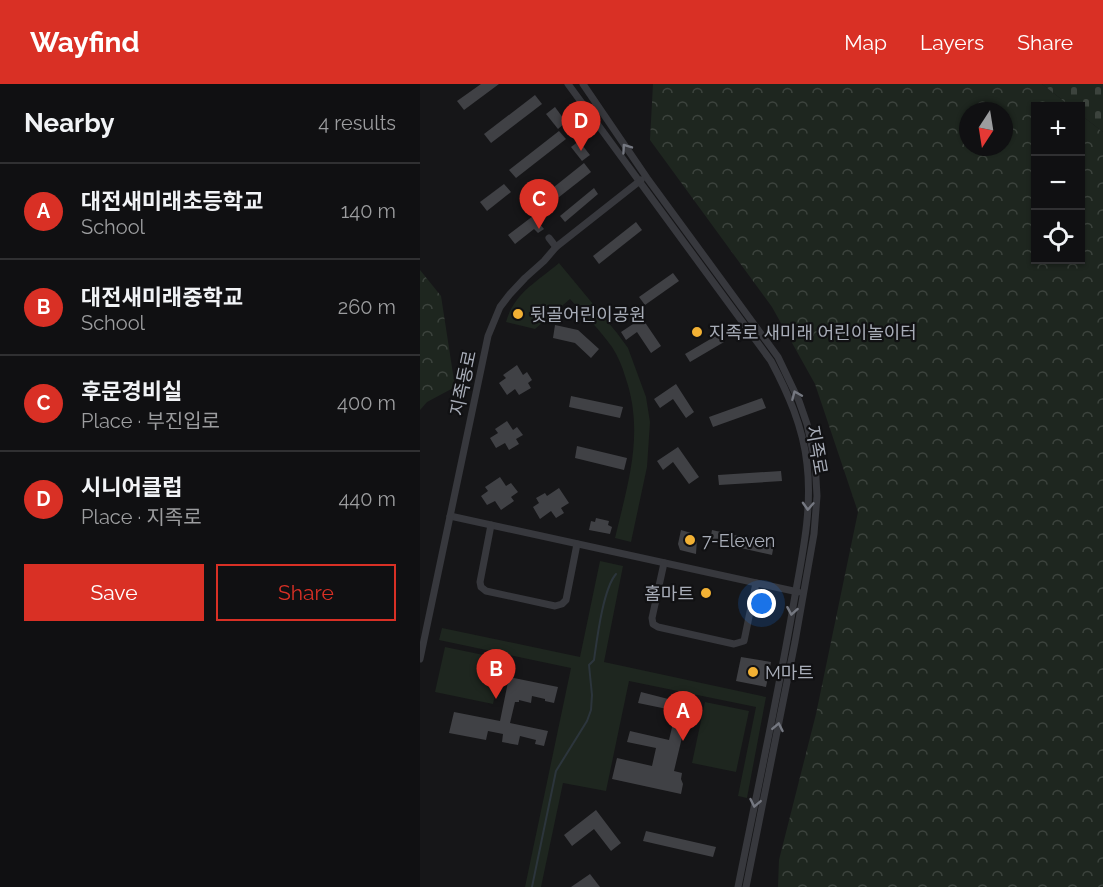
<!DOCTYPE html>
<html lang="en">
<head>
<meta charset="utf-8">
<style>
  :root { --surface:#101012; --page:#1e1e20; --text:#f1f3f6; --muted:#9c9d9f; --line:#303032; --accent:#d93025 }
  body { margin:0; font-family:Raleway,"Noto Sans KR",sans-serif; background:var(--page); color:var(--text) }
  .controls { position:absolute; right:18px; top:18px; display:grid; overflow:hidden; border-radius:0px; box-shadow:0 2px 4px #0004 }
  .controls button { width:54px; height:54px; display:grid; place-items:center; padding:0; border:0; border-bottom:2px solid var(--line); background:var(--surface); color:var(--text); font:30px sans-serif }
  .compass { position:absolute; left:539px; top:18px; width:54px; height:54px; border-radius:50%; background:var(--surface); box-shadow:0 2px 4px #0004; rotate:192deg }
  .you { position:absolute; left:342px; top:520px; width:21px; height:21px; margin:-15px; border:4px solid #fff; border-radius:50%; background:#1a73e8; box-shadow:0 0 0 9px #1a73e833 }
  .badge { display:grid; place-items:center; width:39px; height:39px; border-radius:50%; background:var(--accent); color:#fff; font-size:20px; font-weight:700 }
  .pin { position:absolute; translate:-50% -50px; filter:drop-shadow(0 2px 3px #0008) }
  .pin::after { content:''; position:absolute; top:32px; width:21px; height:18px; background:inherit; clip-path:polygon(0 0,100% 0,50% 100%) }
  .list { margin:0; padding:0; list-style:none }
  h2 { display:flex; justify-content:space-between; align-items:center; height:78px; margin:0; padding:0 24px; font-size:26px }
  h2 small { font-size:20px; font-weight:400; color:var(--muted) }
  .list li { display:grid; grid-template-columns:39px 1fr auto; gap:18px; align-items:center; box-sizing:border-box; height:96px; padding:0 24px; border-top:2px solid var(--line) }
  .list b { display:block; font-size:22px; white-space:nowrap }
  .list p { margin:0; font-size:20px; white-space:nowrap; color:var(--muted) }
  .list em { font-size:20px; font-style:normal; color:var(--muted) }
  .actions { display:flex; gap:12px; padding:18px 24px }
  .actions a { flex:1; padding:14px 0; border:2px solid var(--accent); border-radius:0px; text-align:center; font-size:21px; color:var(--accent) }
  .actions .main { background:var(--accent); color:#fff }
  .icon { flex:none; width:33px; height:33px; fill:none; stroke:currentColor; stroke-width:2; stroke-linecap:round; stroke-linejoin:round }
  .map { position:relative; flex:none; width:683px; height:803px; overflow:hidden }
  header { display:flex; align-items:center; gap:36px; box-sizing:border-box; height:84px; padding:0 30px; background:var(--accent); color:#fff }
  header strong { font-size:28px }
  nav { display:flex; gap:33px; margin-inline-start:auto; font-size:21px }
  main { display:flex }
  aside { flex:1; background:var(--surface) }
  .map>svg:first-child { display:block }
  .green { fill:#1e261f }
  .forest { fill:url(#forest-crowns); fill-rule:evenodd }
  .cemetery { fill:url(#cemetery-stones) }
  .lines { fill:none; stroke-linecap:round; stroke-linejoin:round }
  .stream { stroke:#2c353c; stroke-width:2 }
  .building { fill:#404145 }
  .street { stroke:#37383d; stroke-width:7 }
  .oneway { stroke:#757881 }
  .poi-dot { fill:#f2b134; stroke:#111113; stroke-width:2 }
  .labels { text-anchor:middle; dominant-baseline:central; stroke-width:4.5; stroke-linejoin:round; paint-order:stroke }
  .poi-label { font-size:18px; fill:#a8adb8; stroke:#111113; text-anchor:start }
  .street-label { font-size:18px; fill:#a8adb8; stroke:#111113 }
</style>
</head>
<body>
<header>
<strong>Wayfind</strong>
<nav><a>Map</a><a>Layers</a><a>Share</a></nav>
</header>
<main>
<aside>
<h2>Nearby<small>4 results</small></h2>
<ul class="list">
<li><span class="badge">A</span><div><b>대전새미래초등학교</b><p>School</p></div><em>140 m</em></li>
<li><span class="badge">B</span><div><b>대전새미래중학교</b><p>School</p></div><em>260 m</em></li>
<li><span class="badge">C</span><div><b>후문경비실</b><p>Place · 부진입로</p></div><em>400 m</em></li>
<li><span class="badge">D</span><div><b>시니어클럽</b><p>Place · 지족로</p></div><em>440 m</em></li>
</ul>
<div class="actions"><a class="main">Save</a><a>Share</a></div>
</aside>
<div class="map">
<svg width="683" height="803" viewBox="0 0 683 803">
  <defs>
    <pattern id="forest-crowns" width="20" height="18" patternUnits="userSpaceOnUse" patternTransform="scale(1.5)"><rect width="20" height="18" fill="#1e261f"/><path d="M2 6a3 3 0 1 1 6 0M12 15a3 3 0 1 1 6 0" fill="none" stroke="#3c433d"/></pattern>
    <pattern id="cemetery-stones" width="16" height="16" patternUnits="userSpaceOnUse" patternTransform="scale(1.5)"><rect width="16" height="16" fill="#1e261f"/><path d="M2 7V4a2 2 0 0 1 4 0v3zM10 15v-3a2 2 0 0 1 4 0v3z" fill="#3c433d"/></pattern>
  </defs>
  <rect width="100%" height="100%" fill="#161618"/>
  <g class="green">
    <path d="M139 179 197 249 208 264 226 313 230 338 227 383 211 458 195 454C208 399 225 348 205 292 202 282 198 272 192 263 180 246 164 230 150 215L115 245 86 238C94 209 117 198 139 179Z"/>
    <polygon points="180,477 203,482 184,578 346,613 327,714 318,712 336,623 209,597 186,707 143,699 121,803 105,803 151,584 19,556 22,544 160,573"/>
    <polygon points="25,563 83,575 73,620 15,608"/>
    <polygon points="285,618 329,627 316,688 272,679"/>
  </g>
  <g class="forest">
    <path d="M233 0H622L650 22H616V176H660L661 31 683 48V803H358L359 776 396 630 438 428 395 300 352 223 230 56ZM548 27H584V63H548Z"/>
    <polygon points="0,186 21,212 35,303 7,318 0,326"/>
  </g>
  <polygon class="cemetery" points="622,0 683,0 683,48 661,31 660,22 650,22"/>
  <g class="lines">
    <path class="stream" d="M112 803 136 687 167 637 171 626 172 611 169 581 174 576C177 555 183 505 196 490"/>
  </g>
  <g class="building">
    <polygon points="61,0 79,0 44,26 37,17"/>
    <polygon points="115,11 122,20 71,59 64,50"/>
    <polygon points="135,23 146,38 138,45 126,30"/>
    <polygon points="139,47 146,55 96,94 89,86"/>
    <polygon points="159,57 170,71 162,77 151,63"/>
    <polygon points="164,79 171,88 120,128 114,119"/>
    <polygon points="84,100 91,108 67,127 60,118"/>
    <polygon points="174,104 178,110 145,138 140,132"/>
    <polygon points="113,132 124,145 118,149 114,145 95,160 88,151"/>
    <polygon points="216,138 222,146 179,180 173,172"/>
    <polygon points="253,189 259,197 225,221 219,213"/>
    <polygon points="222,234 241,262 231,269 217,248 206,256 201,248"/>
    <polygon points="135,241 158,246 179,265 171,274 155,259 133,254"/>
    <polygon points="299,250 304,258 270,278 265,270"/>
    <polygon points="97,281 103,291 107,288 112,296 108,299 111,304 99,311 95,305 87,311 79,299 86,294 83,291"/>
    <polygon points="256,300 274,328 266,334 253,315 240,324 234,315"/>
    <polygon points="151,312 203,323 200,334 149,323"/>
    <polygon points="342,314 346,324 293,343 289,333"/>
    <polygon points="87,337 93,346 97,343 103,351 96,355 99,360 89,366 85,359 76,364 70,354 78,349 75,345"/>
    <polygon points="157,362 207,374 204,386 155,374"/>
    <polygon points="258,363 279,393 269,400 253,378 243,386 237,377"/>
    <polygon points="361,387 362,397 299,401 298,391"/>
    <polygon points="80,393 86,402 91,399 98,408 91,413 94,417 81,426 75,417 67,421 61,412 68,407 65,403"/>
    <polygon points="139,404 149,419 141,424 144,429 136,434 131,427 120,435 113,423 119,419 116,414 125,409 127,412"/>
    <polygon points="176,434 189,437 188,441 192,443 190,450 169,446 171,437 175,438"/>
    <polygon points="261,446 271,449 270,454 277,455 276,470 260,466 258,460"/>
    <polygon points="292,446 354,460 352,471 290,457"/>
    <polygon points="321,573 351,578 346,603 316,597"/>
    <polygon points="89,593 138,603 134,619 125,617 125,615 112,612 111,619 99,616 99,618 95,618 90,639 128,647 124,662 115,660 116,656 100,652 98,661 82,658 83,650 68,647 66,656 29,649 34,628 80,637"/>
    <polygon points="221,608 256,617 257,613 267,616 267,619 270,620 254,687 262,689 261,695 263,700 261,710 192,695 197,674 232,682 236,664 207,658 210,647 249,656 254,635 245,633 247,625 218,619"/>
    <polygon points="176,726 201,759 191,767 174,745 152,762 144,751"/>
    <polygon points="226,747 296,763 293,773 223,757"/>
    <polygon points="170,790 180,803 151,803"/>
  </g>
  <g class="lines">
    <g class="street">
      <path d="M148 0 351 277C368 309 383 343 387 380 393 430 380 480 372 529 356 621 336 712 318 803"/>
      <polyline points="163,0 227,94 358,273 379,317 387,340 395,377 397,412 394,450 375,558 326,803"/>
      <polyline points="129,154 136,163"/>
      <polyline points="30,432 378,508"/>
      <polyline points="71,441 60,498 61,503 66,507 135,522 142,520 146,516 157,460"/>
      <polyline points="244,479 232,534 233,540 238,543 314,560 324,557 336,499"/>
      <polyline points="0,575 68,252 80,223 90,210 105,194 124,177 136,163 221,96"/>
    </g>
  </g>
  <defs><path id="oneway-chevron" d="M-2-3.5L2.5 0L-2 3.5" fill="none" stroke-width="1.6" stroke-linecap="round" stroke-linejoin="round" transform="scale(1.5)"/></defs>
  <g class="oneway">
    <use href="#oneway-chevron" transform="translate(206 64) rotate(-125)"/>
    <use href="#oneway-chevron" transform="translate(376 311) rotate(-113)"/>
    <use href="#oneway-chevron" transform="translate(388 422) rotate(93)"/>
    <use href="#oneway-chevron" transform="translate(372 527) rotate(100)"/>
    <use href="#oneway-chevron" transform="translate(358 643) rotate(-79)"/>
    <use href="#oneway-chevron" transform="translate(335 719) rotate(101)"/>
  </g>
  <g class="poi-dot">
    <circle cx="98" cy="230" r="6"/>
    <circle cx="277" cy="248" r="6"/>
    <circle cx="270" cy="456" r="6"/>
    <circle cx="286" cy="509" r="6"/>
    <circle cx="333" cy="588" r="6"/>
  </g>
  <g class="labels">
    <g class="poi-label">
      <text x="110" y="230">뒷골어린이공원</text>
      <text x="289" y="248">지족로 새미래 어린이놀이터</text>
      <text x="282" y="456">7-Eleven</text>
      <text x="274" y="509" text-anchor="end">홈마트</text>
      <text x="345" y="588">M마트</text>
    </g>
    <g class="street-label">
      <text transform="translate(43 299) rotate(-78)">지족동로</text>
      <text transform="translate(397 366) rotate(80)">지족로</text>
    </g>
  </g>
</svg>
<div class="controls">
<button>+</button>
<button>−</button>
<button><svg class="icon" aria-label="locate" viewBox="0 0 24 24"><circle cx="12" cy="12" r="6"/><path d="M12 2v4M12 18v4M2 12h4M18 12h4"/></svg></button>
</div>
<svg class="compass" viewBox="-18 -18 36 36"><path d="M0-13l5 13h-10z" fill="#e53935"/><path d="M0 13l5-13h-10z" fill="#9c9d9f"/></svg>
<div class="you"></div>
<div class="pin badge" style="left:263px;top:657px">A</div>
<div class="pin badge" style="left:76px;top:615px">B</div>
<div class="pin badge" style="left:119px;top:145px">C</div>
<div class="pin badge" style="left:161px;top:67px">D</div>
</div>
</main>
</body>
</html>
